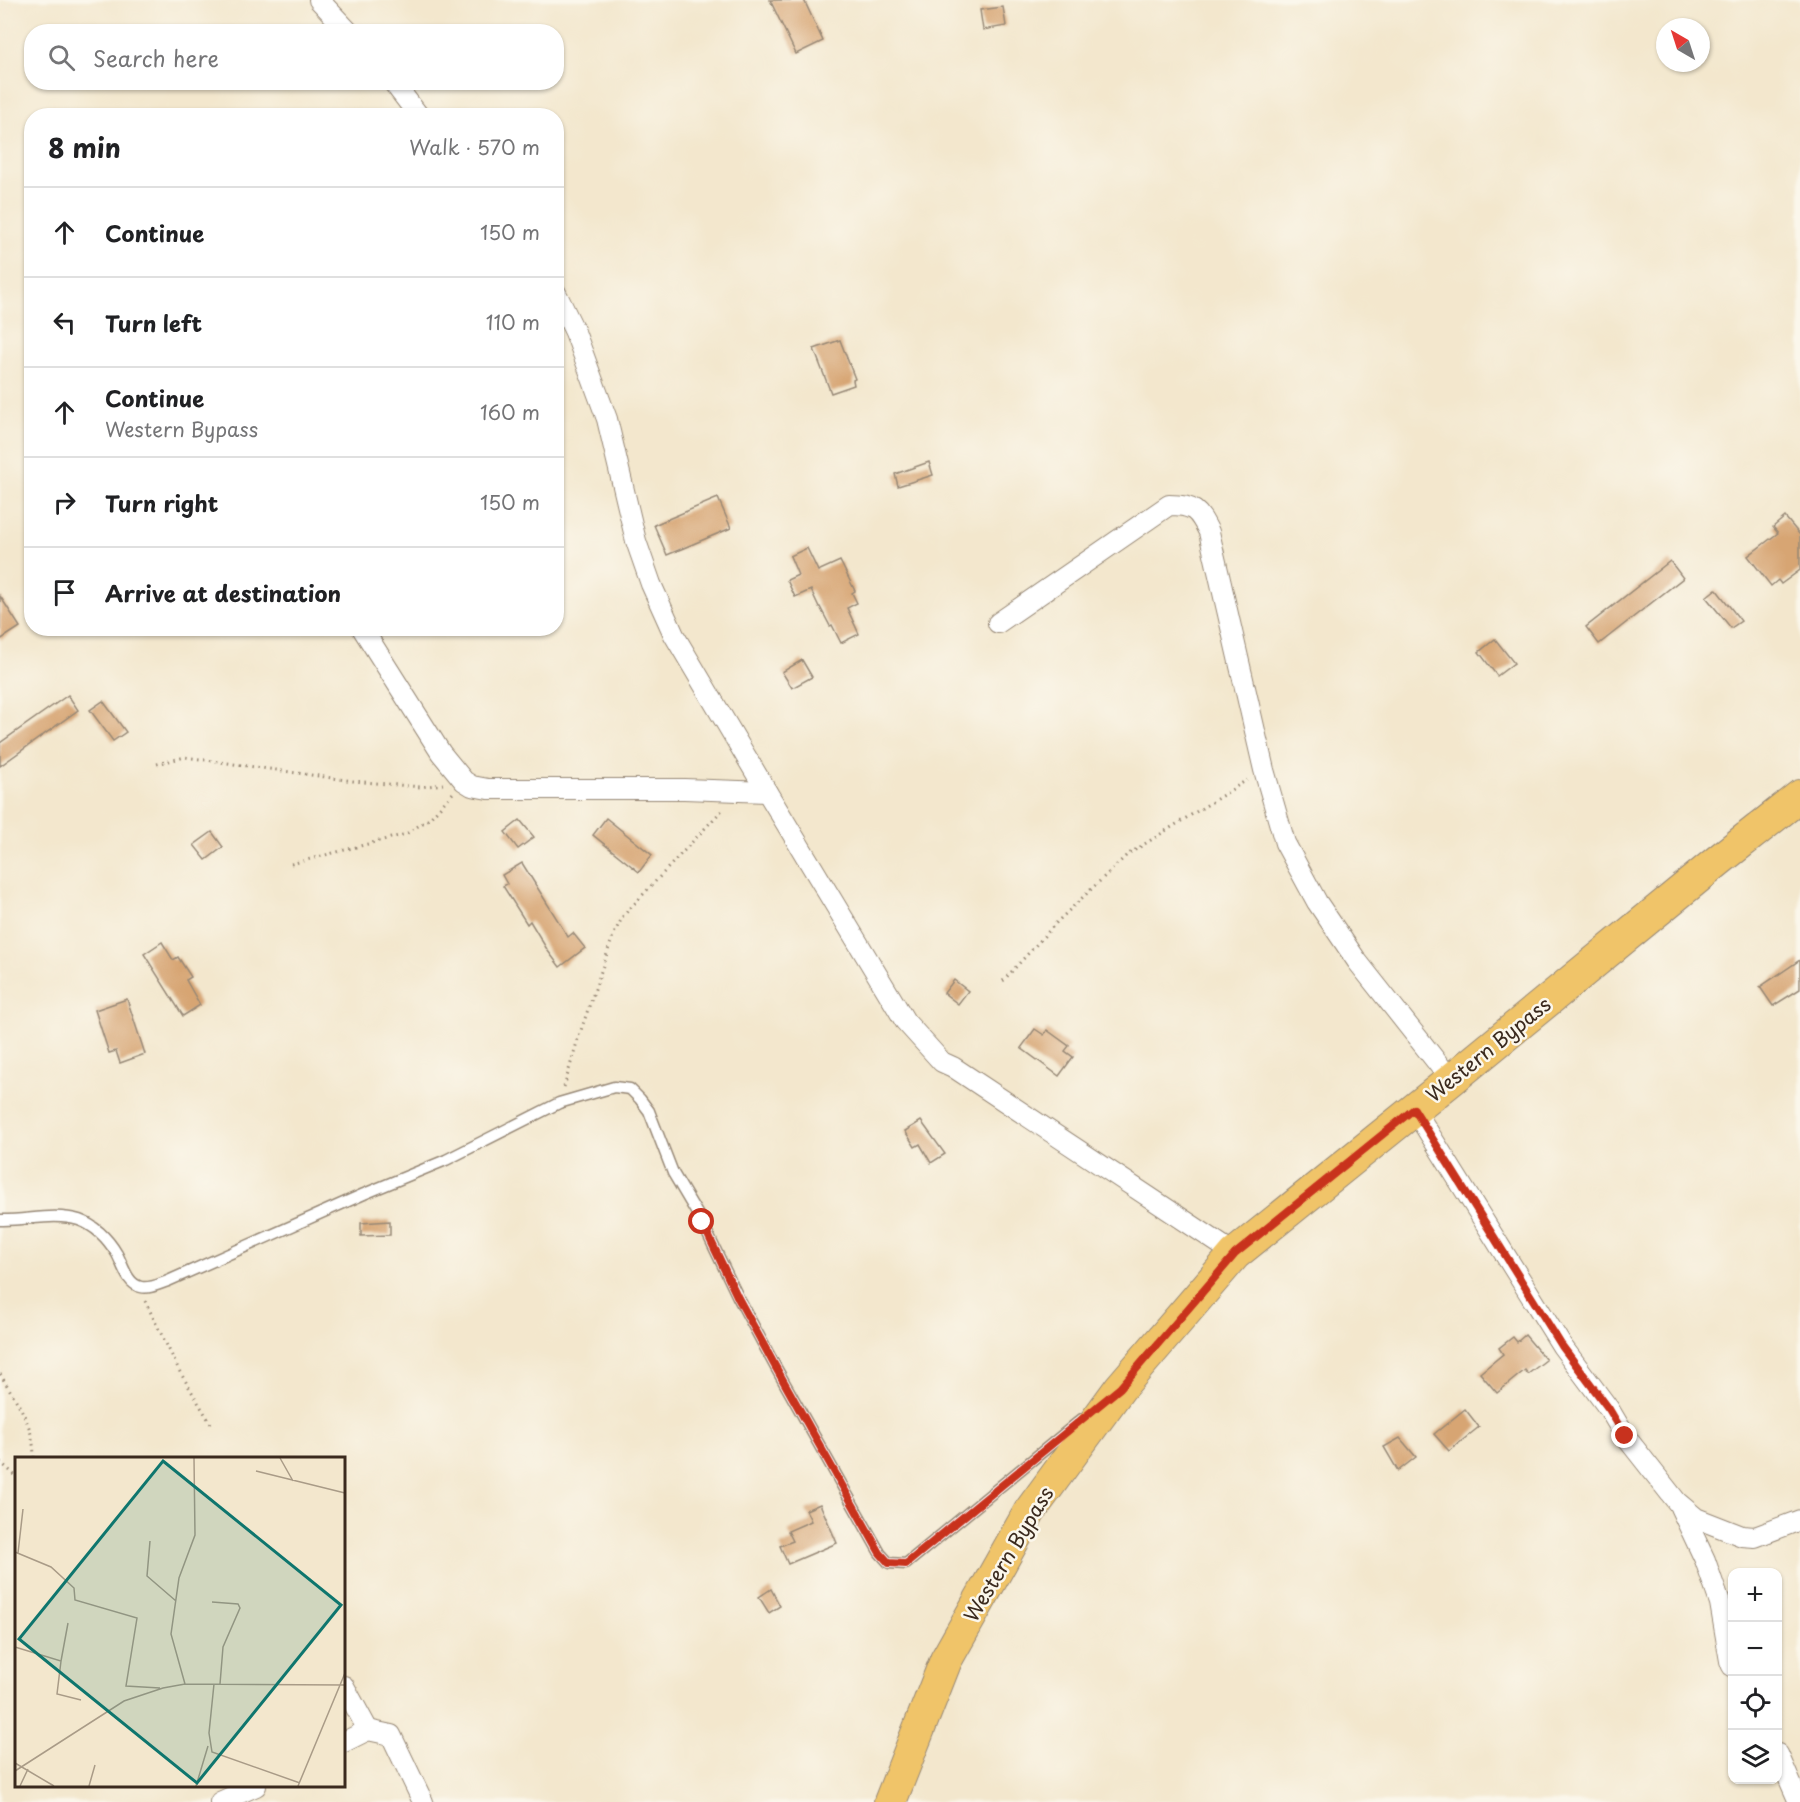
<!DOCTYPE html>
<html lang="en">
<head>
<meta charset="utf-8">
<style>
  :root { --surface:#fff; --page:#f6f6f6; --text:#202124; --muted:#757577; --line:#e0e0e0 }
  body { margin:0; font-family:"Playpen Sans",sans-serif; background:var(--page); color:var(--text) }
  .controls { position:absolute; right:18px; bottom:18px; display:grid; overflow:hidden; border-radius:12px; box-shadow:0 2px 4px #0004 }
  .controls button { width:54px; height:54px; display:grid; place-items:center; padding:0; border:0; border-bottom:2px solid var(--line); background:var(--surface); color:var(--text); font:30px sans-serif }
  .compass { position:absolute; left:1656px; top:18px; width:54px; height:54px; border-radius:50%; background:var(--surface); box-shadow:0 2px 4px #0004; rotate:321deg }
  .stop { position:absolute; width:18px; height:18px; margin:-14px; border:4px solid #c8321e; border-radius:50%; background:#fff }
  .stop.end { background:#c8321e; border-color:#fff; box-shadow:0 2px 6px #0008 }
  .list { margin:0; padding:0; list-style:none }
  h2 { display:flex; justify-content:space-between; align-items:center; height:78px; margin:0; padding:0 24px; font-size:26px }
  h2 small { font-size:20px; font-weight:400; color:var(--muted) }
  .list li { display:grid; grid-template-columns:39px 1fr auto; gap:18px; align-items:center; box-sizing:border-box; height:90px; padding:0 24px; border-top:2px solid var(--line) }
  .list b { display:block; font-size:22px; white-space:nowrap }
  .list p { margin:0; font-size:20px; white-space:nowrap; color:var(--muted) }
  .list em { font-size:20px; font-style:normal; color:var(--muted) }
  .icon { flex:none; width:33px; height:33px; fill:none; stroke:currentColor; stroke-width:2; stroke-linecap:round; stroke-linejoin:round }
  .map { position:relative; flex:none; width:1800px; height:1802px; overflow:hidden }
  .search { position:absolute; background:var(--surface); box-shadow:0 2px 4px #0004; left:24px; top:24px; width:540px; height:66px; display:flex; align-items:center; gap:15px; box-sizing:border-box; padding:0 21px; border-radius:24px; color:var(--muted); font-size:22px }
  .panel { position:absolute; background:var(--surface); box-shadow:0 2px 4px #0004; left:24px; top:108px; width:540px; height:528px; border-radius:24px }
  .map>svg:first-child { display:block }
  .building { fill:#d7a573 }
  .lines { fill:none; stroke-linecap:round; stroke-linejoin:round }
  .service-casing { stroke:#978876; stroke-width:13 }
  .minor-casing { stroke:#978876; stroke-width:22 }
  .primary-casing { stroke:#978876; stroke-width:34 }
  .path { stroke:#978876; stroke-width:3; stroke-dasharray:1.5 4.5; stroke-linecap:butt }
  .service { stroke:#fff; stroke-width:10 }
  .minor { stroke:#fff; stroke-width:20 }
  .primary { stroke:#f0c469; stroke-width:32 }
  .route { stroke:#c8321e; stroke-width:8 }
  .labels { text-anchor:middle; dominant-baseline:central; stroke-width:5; stroke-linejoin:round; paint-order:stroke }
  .street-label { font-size:20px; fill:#3b2a1e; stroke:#fbf7ec }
  .inset-road { fill:none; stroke:#a99b87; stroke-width:1.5 }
  .view { fill:#0f766e; fill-opacity:0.15; stroke:#0f766e; stroke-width:3 }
  .inset-edge { fill:none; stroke:#3b2a1e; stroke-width:3 }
</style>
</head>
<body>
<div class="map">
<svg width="1800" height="1802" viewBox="0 0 1800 1802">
  <rect width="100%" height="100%" fill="#fbf7ec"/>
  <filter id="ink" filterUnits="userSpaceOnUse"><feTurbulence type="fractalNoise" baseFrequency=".0167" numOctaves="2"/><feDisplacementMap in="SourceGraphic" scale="12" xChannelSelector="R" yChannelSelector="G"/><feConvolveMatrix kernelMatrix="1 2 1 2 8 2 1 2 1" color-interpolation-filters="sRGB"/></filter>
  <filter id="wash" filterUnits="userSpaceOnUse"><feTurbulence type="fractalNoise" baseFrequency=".008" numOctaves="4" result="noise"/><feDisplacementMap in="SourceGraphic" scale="24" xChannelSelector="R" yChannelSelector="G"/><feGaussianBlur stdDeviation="1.35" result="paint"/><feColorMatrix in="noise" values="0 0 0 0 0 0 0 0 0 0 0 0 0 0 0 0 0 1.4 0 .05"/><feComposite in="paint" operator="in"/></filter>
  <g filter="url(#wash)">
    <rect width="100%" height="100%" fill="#f3e7cd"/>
    <g id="blocks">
      <g class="building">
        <polygon points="770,0 804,0 823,41 796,54"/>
        <polygon points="1003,7 1006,26 983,30 980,10"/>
        <polygon points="840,340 855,379 853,380 854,385 831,393 814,349"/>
        <polygon points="929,462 933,475 898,486 895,474"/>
        <polygon points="718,498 731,528 667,555 654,525"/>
        <polygon points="1785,517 1800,535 1800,570 1781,584 1778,580 1771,586 1748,556 1778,533 1773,527"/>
        <polygon points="807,548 818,571 840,561 855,591 852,593 857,603 847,608 859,634 841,643 832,625 830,626 820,607 819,607 811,590 795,597 787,580 798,575 790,556"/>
        <polygon points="1670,561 1683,578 1599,644 1586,627"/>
        <polygon points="1716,589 1741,621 1731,628 1706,597"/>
        <polygon points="0,596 20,627 0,640"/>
        <polygon points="1495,639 1514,663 1497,676 1479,652"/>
        <polygon points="802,660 812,677 792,688 782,672"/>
        <polygon points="68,695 78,710 0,766 0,743"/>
        <polygon points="103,701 126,732 113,741 90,710"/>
        <polygon points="606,818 652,855 639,872 593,835"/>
        <polygon points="520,820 534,837 518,849 505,832"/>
        <polygon points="212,832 223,847 206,860 194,845"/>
        <polygon points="522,863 568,937 573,933 585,948 560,967 548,951 530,921 527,924 503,886 507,884 502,875"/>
        <polygon points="162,942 173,960 178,957 191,977 186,980 200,1005 183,1016 144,954"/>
        <polygon points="1800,960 1800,989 1773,1006 1760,987"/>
        <polygon points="954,980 968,991 958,1004 944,993"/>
        <polygon points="127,999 145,1054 120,1063 116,1051 109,1053 95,1010"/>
        <polygon points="1035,1029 1044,1035 1047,1030 1069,1046 1065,1051 1073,1057 1059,1076 1021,1048"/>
        <polygon points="921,1121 945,1154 931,1163 920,1144 915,1147 905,1131"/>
        <polygon points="390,1221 390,1235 361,1236 361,1223"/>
        <polygon points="1525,1335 1546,1360 1528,1374 1525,1370 1497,1393 1480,1373 1503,1354 1499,1348 1513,1337 1517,1342"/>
        <polygon points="1465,1409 1479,1427 1449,1451 1434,1434"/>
        <polygon points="1400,1438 1416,1457 1398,1471 1384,1447"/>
        <polygon points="820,1504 837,1543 788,1564 780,1546 793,1541 788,1531 811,1521 806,1510"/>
        <polygon points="771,1589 780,1606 769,1613 759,1597"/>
      </g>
    </g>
  </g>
  <g filter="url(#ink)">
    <use href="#blocks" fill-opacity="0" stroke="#978876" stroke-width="1.5"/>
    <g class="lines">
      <g class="service-casing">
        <path id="service" d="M0 1220C26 1221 54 1212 79 1220 96 1226 108 1239 117 1254 123 1265 127 1284 141 1287 150 1289 159 1284 168 1281L364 1194 446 1160 559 1103 614 1087 630 1089 640 1099 649 1111 673 1173 702 1222 738 1297 775 1366 880 1553 889 1563 906 1564 1082 1419"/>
      </g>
      <g class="minor-casing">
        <g id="minor">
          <polyline points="319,0 349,32"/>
          <polyline points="393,82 419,116"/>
          <polyline points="556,293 575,332 607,419 636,541 651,584 674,635 767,792 905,1021 942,1062 953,1067 1235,1254"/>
          <path d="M998 623 1169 505C1194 505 1198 510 1209 532L1264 770 1285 843 1317 902 1357 961 1451 1080"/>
          <polyline points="362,628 441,753 464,781 472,786 488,789 684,789 767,792"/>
          <polyline points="1414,1109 1562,1346 1609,1409 1625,1436 1677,1502 1696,1518 1742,1536 1755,1537 1800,1520"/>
          <polyline points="1680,1507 1705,1560 1720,1603 1730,1661 1732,1666"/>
          <polyline points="344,1686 368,1730"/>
          <polyline points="344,1742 368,1730 391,1735 423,1802"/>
          <polyline points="1778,1754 1799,1802"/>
          <polyline points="220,1802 256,1786"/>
        </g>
      </g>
      <g class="primary-casing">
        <polyline id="primary" points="890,1802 946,1660 1030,1511 1120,1388 1235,1254 1451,1080 1719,860 1800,796"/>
      </g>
      <g class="path">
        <polyline points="157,764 185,757 353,781 421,787 443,784"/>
        <polyline points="291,864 406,834 429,819 453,793"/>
        <polyline points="1003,981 1057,922 1127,855 1247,780"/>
        <polyline points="564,1087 578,1039 613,936 623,916 724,808"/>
        <polyline points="145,1301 180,1372 211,1424"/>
        <path d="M0 1374C17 1402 34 1424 34 1458"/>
        <polyline points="0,1462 16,1476"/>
      </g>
      <use href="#service" class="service"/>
      <use href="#minor" class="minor"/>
      <use href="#primary" class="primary"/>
    </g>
  </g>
  <g class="lines" filter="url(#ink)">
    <polyline class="route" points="702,1222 738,1298 775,1366 880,1553 889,1563 906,1564 1120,1388 1235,1254 1414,1109 1562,1346 1609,1409 1625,1436"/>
  </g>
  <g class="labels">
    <g class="street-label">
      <text transform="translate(1488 1049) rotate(-39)">Western Bypass</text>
      <text transform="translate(1008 1554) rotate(-59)">Western Bypass</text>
    </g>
  </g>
  <g transform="translate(15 1457)">
    <rect width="330" height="330" fill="#f3e7cd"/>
    <path class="inset-road" d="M265 1 278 24M241 14 330 36M135 84 132 119 161 144M0 95 36 110 59 131 60 143 122 161 111 229 145 231M3 96 8 52M197 145 223 147 225 151 208 190 205 227M0 190 46 204 42 237 66 243M46 204 53 166M170 227 156 177 164 121 180 78 179 1M199 227 194 276 197 295 285 326M0 306 39 329M0 314 109 244 148 231 170 227 330 228M5 329 13 312M74 329 80 308M181 329 193 289M283 329 330 216"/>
    <path class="view" d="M148 4 326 148 182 326 4 182Z"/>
    <rect width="330" height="330" class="inset-edge"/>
  </g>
</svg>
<div class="controls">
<button>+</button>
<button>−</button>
<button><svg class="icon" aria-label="locate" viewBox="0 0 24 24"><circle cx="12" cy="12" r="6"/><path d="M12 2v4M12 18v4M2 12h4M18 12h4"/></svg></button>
<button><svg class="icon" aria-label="layers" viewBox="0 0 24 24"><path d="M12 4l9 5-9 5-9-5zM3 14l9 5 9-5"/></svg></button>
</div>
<svg class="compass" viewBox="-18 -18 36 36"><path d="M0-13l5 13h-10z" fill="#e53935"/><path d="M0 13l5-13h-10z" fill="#757577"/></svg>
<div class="stop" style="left:702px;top:1222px"></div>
<div class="stop end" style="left:1625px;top:1436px"></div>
<div class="search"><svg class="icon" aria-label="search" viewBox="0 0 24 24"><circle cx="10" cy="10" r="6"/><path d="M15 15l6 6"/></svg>Search here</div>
<section class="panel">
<h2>8 min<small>Walk · 570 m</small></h2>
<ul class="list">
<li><svg class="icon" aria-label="ahead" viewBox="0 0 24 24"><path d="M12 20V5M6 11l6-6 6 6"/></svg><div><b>Continue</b></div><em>150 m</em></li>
<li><svg class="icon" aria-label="left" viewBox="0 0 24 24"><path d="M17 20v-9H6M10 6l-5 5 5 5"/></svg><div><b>Turn left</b></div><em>110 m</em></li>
<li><svg class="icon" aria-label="ahead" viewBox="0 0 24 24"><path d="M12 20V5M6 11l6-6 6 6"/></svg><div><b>Continue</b><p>Western Bypass</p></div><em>160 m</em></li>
<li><svg class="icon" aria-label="right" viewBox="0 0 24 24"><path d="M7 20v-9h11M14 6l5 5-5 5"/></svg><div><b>Turn right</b></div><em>150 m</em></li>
<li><svg class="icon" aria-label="arrive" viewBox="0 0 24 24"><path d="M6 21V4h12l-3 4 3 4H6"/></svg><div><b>Arrive at destination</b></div></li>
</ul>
</section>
</div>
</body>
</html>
